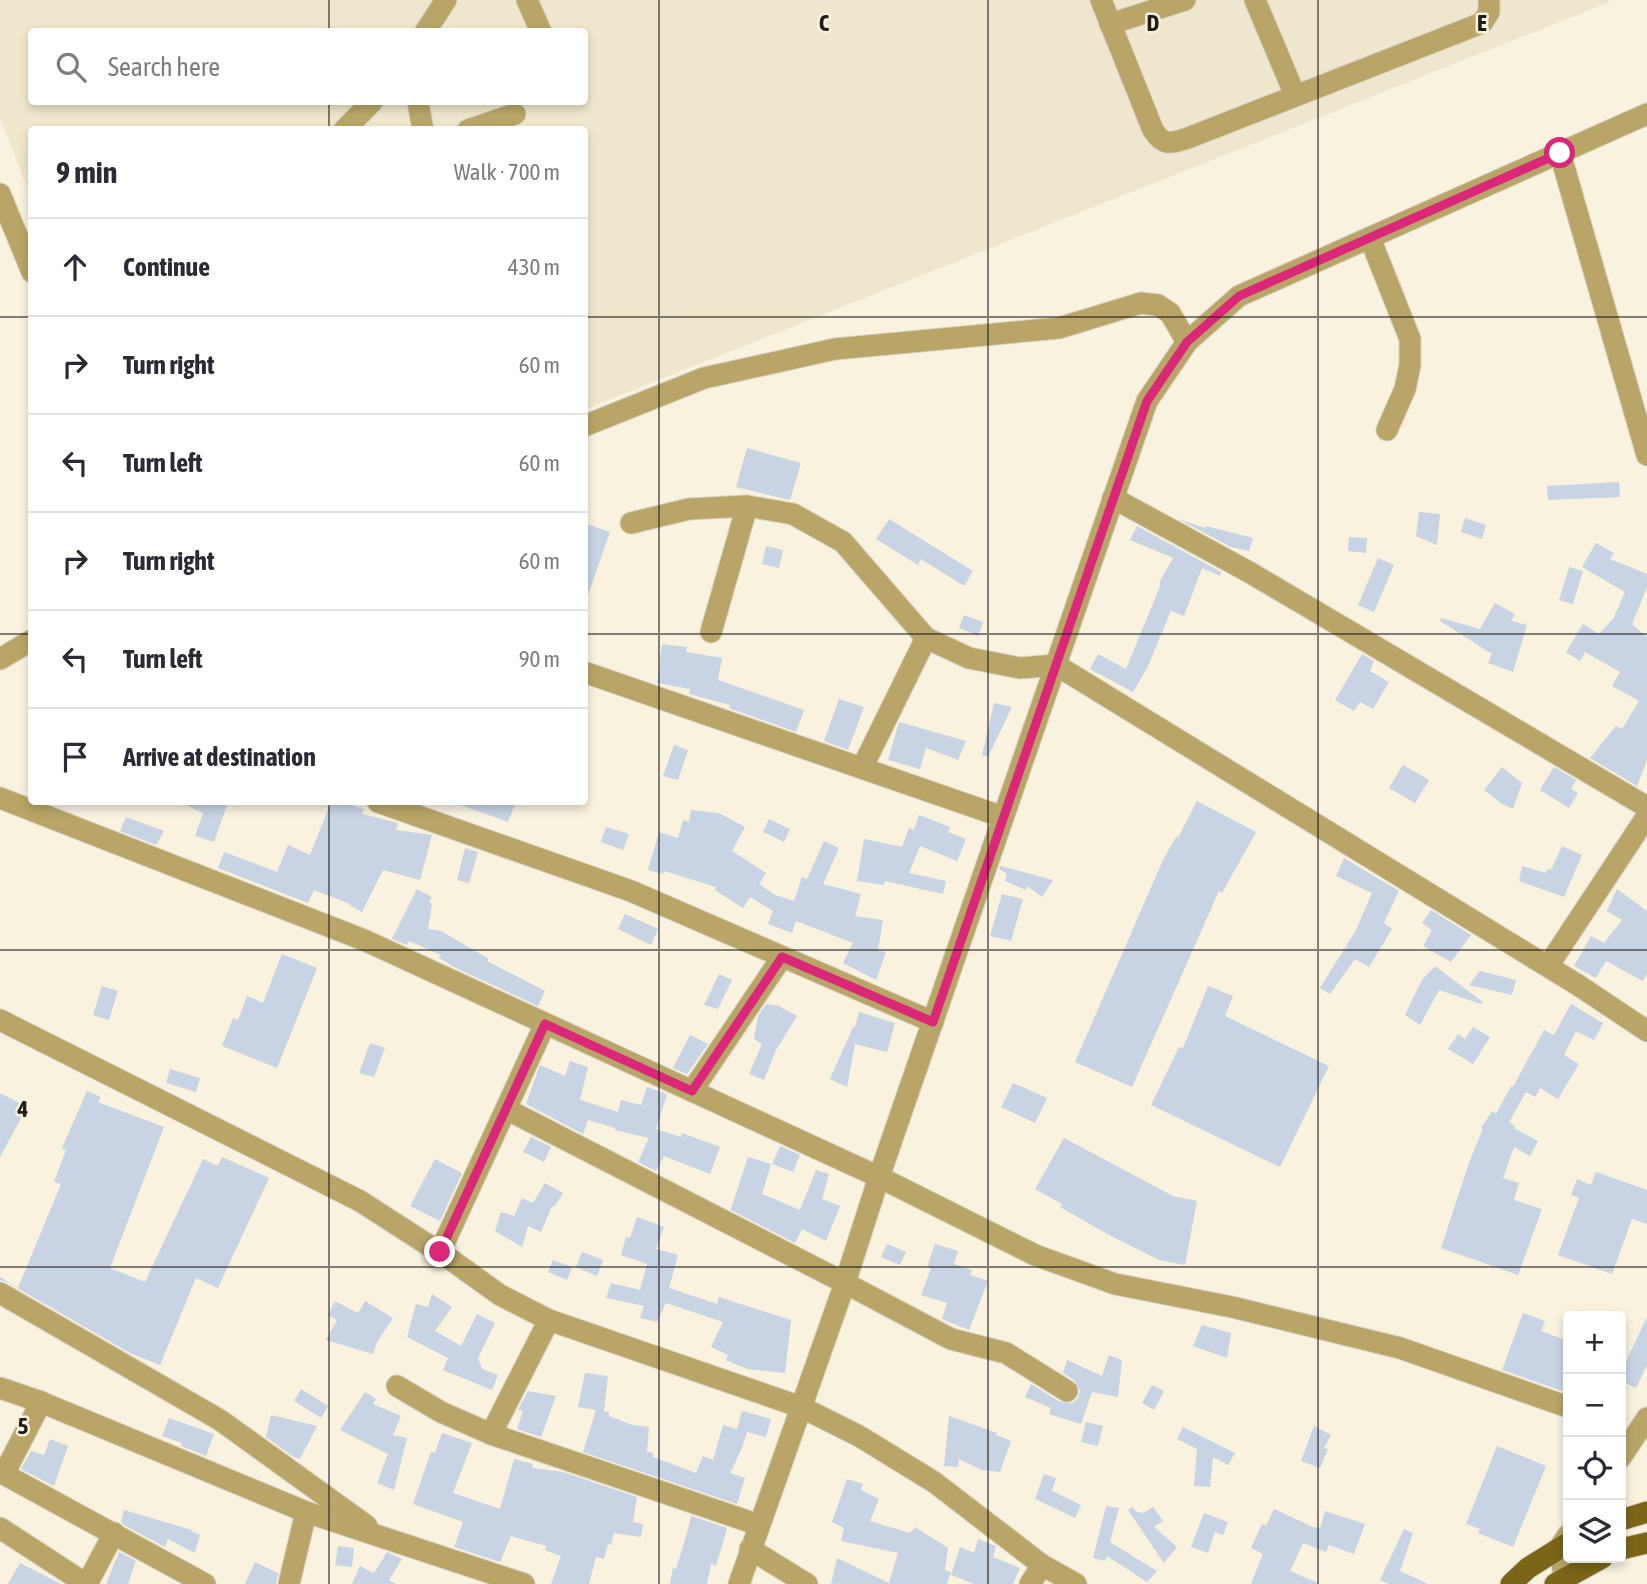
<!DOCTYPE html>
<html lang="en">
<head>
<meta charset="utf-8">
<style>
  :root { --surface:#fff; --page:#f7f7f7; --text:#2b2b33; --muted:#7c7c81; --line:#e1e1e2 }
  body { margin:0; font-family:"Asap Condensed",sans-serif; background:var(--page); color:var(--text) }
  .controls { position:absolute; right:21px; bottom:21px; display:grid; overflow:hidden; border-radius:7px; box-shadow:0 4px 10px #0003 }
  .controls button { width:63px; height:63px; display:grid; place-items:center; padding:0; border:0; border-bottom:2px solid var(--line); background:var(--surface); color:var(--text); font:35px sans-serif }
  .stop { position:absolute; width:21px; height:21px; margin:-16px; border:5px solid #db2777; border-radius:50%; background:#fff }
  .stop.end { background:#db2777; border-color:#fff; box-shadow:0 2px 7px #0008 }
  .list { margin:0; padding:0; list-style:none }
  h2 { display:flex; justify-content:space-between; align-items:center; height:91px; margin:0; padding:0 28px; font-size:30px }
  h2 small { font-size:23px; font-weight:400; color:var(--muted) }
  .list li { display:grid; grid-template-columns:46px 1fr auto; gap:21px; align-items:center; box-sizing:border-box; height:98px; padding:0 28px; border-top:2px solid var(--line) }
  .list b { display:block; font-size:26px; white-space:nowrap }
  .list em { font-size:23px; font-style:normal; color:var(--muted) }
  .icon { flex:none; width:38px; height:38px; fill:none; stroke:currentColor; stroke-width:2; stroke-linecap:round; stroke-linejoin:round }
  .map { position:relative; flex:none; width:1647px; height:1584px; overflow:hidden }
  .search { position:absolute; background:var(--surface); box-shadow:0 4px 10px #0003; left:28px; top:28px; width:560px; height:77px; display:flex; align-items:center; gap:18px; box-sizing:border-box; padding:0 24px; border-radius:7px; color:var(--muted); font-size:26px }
  .panel { position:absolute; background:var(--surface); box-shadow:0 4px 10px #0003; left:28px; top:126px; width:560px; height:679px; border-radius:7px }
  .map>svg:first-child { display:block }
  .built { fill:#efe7cd; fill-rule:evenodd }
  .building { fill:#c8d3e3 }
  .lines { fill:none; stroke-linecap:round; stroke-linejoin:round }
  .minor-casing { stroke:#d5d0bf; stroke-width:23 }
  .major-casing { stroke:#d5d0bf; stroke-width:23 }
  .minor { stroke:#b8a567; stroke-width:21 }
  .major { stroke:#7a6519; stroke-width:21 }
  .route { stroke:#db2777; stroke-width:9 }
  .grid { fill:none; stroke:#201e17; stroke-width:2; stroke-opacity:0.55 }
  .grid-label { font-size:23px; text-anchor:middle; font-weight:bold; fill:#201e17; stroke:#f8f2df; stroke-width:5; stroke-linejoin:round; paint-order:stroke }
</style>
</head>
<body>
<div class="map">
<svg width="1647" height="1584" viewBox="0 0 1647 1584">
  <rect width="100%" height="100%" fill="#f8f2df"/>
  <path class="built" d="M0 0H1609L1610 2 585 409 584 130H32L31 197 0 118ZM32 32H584V102H32Z"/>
  <g class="building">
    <polygon points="747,448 801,463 790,500 736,487"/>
    <polygon points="1619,482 1620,497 1548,500 1547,486"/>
    <polygon points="1419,512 1440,514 1437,545 1416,536"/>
    <polygon points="1465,518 1486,525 1482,539 1461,532"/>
    <polygon points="889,519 973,571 964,586 921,559 918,565 876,539"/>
    <polygon points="1178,519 1205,528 1206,526 1253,538 1249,551 1231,547"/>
    <polygon points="584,523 610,532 587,598 584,597"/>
    <polygon points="1137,526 1221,572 1220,576 1202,568 1184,616 1171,611 1147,668 1133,692 1090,669 1098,654 1126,669 1161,584 1159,583 1173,558 1130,540"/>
    <polygon points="1349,537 1367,538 1366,553 1348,551"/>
    <polygon points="1596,543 1614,553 1610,559 1647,574 1647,587 1632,624 1647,637 1647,760 1637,786 1590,758 1616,726 1622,729 1639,701 1612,686 1620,672 1585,652 1580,661 1566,652 1583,624 1599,634 1613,619 1625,592 1582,567"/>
    <polygon points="766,546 783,550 779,568 762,564"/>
    <polygon points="1378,558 1394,565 1374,612 1358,605"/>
    <polygon points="1569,567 1583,571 1573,604 1559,600"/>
    <polygon points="1495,603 1515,614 1511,621 1527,625 1513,672 1488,663 1492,654 1440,621 1441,618 1480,629"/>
    <polygon points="964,615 983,622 978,636 959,628"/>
    <polygon points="662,644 687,647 686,652 722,658 718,680 804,710 796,732 729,708 730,705 689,694 690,689 657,683"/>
    <polygon points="1362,654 1374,661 1370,671 1389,682 1373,709 1360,702 1354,711 1335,700"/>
    <polygon points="839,699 864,707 848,750 824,741"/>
    <polygon points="994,703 1012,707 988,757 982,755"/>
    <polygon points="899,722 966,741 958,760 926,748 920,769 888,760"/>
    <polygon points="674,745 688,750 678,780 663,776"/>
    <polygon points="1403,765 1429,780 1415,803 1389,788"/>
    <polygon points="1502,767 1522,783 1513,809 1502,804 1484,790"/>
    <polygon points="1554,767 1576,780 1571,789 1578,793 1569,808 1540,790"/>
    <polygon points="1197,801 1256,832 1222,893 1219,891 1132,1087 1075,1062 1163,860 1176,837 1178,838"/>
    <polygon points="179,802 228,802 214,842 195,836 203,813"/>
    <polygon points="331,802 343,802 364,809 362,814 398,823 396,830 432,835 420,880 383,870 362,912 349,905 350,904 314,890 308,903 218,868 224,852 277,872 288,845 310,855"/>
    <polygon points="455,802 516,802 508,822 455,803"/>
    <polygon points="691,810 719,813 745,827 732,851 766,873 759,884 775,895 794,901 802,877 807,879 824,841 839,848 823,884 861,894 855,916 883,920 878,950 886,952 876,980 843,963 853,943 796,921 792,933 768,924 773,911 750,897 743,908 715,890 716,887 664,871 663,874 648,870 659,832 678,838 683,820 689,822"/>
    <polygon points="919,815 950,827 948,832 966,839 957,861 920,846 909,873 946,881 943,894 885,881 884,885 857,881 864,839 902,847 909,828 914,830"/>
    <polygon points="126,817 164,831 156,845 120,831"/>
    <polygon points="769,819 790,829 784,842 763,832"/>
    <polygon points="606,827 629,834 623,850 601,842"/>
    <polygon points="1562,846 1582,855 1564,897 1519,881 1522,866 1546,873 1547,869 1551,870"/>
    <polygon points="465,848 478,852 469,883 457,880"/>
    <polygon points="1344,858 1399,891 1384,923 1392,929 1369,967 1355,959 1330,994 1320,988 1356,930 1372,893 1336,876"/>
    <polygon points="1000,866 1009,868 1053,880 1042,897 1027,886 1026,890 1005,881 1007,874 999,869"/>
    <polygon points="417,889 432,897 429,902 432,904 428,929 441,931 489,959 487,961 545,991 538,1006 454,967 439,958 441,955 409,941 407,945 392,939"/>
    <polygon points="1617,889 1647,911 1647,973 1643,981 1606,961 1596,978 1574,966 1591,936 1604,943 1622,920 1607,911"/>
    <polygon points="1002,894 1023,899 1011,941 990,936"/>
    <polygon points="1431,910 1471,935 1451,962 1423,946 1432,930 1422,923"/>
    <polygon points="625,914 658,929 651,945 618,929"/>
    <polygon points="282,954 317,968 277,1068 222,1046 233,1018 238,1020 247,996 263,1003"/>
    <polygon points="1435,966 1483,1002 1481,1004 1439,990 1420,1025 1405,1015 1422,980"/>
    <polygon points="1480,971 1516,980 1512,995 1469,985"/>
    <polygon points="719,974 732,980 718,1009 704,1005"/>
    <polygon points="102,986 118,991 109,1020 93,1015"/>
    <polygon points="1208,986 1233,996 1225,1016 1329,1066 1280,1167 1151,1105 1179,1047 1183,1048"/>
    <polygon points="766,1004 779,1006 797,1016 776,1050 764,1080 749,1074 762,1044 754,1039 758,1016"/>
    <polygon points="1571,1004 1603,1023 1594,1040 1576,1031 1564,1055 1579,1064 1558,1099 1540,1088 1535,1097 1526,1092 1509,1122 1515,1126 1514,1128 1538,1141 1530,1156 1514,1147 1503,1178 1519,1183 1514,1200 1542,1209 1518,1275 1441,1248 1470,1160 1483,1129 1481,1128 1492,1111 1496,1114 1511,1086 1513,1087 1544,1030 1554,1035"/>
    <polygon points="859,1012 895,1023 887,1052 855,1044 847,1087 830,1079 853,1027 855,1027"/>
    <polygon points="1473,1027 1490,1037 1473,1064 1448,1049 1458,1034 1465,1039"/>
    <polygon points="690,1035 708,1044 687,1074 673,1068"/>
    <polygon points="370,1043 385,1048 374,1077 359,1073"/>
    <polygon points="570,1061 588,1067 580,1100 618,1112 621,1100 641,1105 647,1087 667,1094 656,1129 681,1137 682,1133 720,1147 710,1174 664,1156 656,1171 638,1162 649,1138 615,1130 615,1128 588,1120 583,1134 526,1104 540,1065 565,1076"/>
    <polygon points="170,1069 200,1078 196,1092 166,1083"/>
    <polygon points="1013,1083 1047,1098 1035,1123 1001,1107"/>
    <polygon points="87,1091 101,1097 98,1102 164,1127 110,1268 145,1282 203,1159 218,1166 222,1157 269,1178 218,1288 196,1278 160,1365 130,1353 7,1282 0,1280 0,1277 18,1288 61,1184 54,1182 66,1150 62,1148"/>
    <polygon points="0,1093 27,1107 0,1157"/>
    <polygon points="531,1137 551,1147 544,1162 523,1152"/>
    <polygon points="1064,1138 1173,1196 1197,1201 1185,1265 1159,1260 1111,1236 1060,1207 1062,1204 1035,1189"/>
    <polygon points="780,1146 800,1155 793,1172 772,1164"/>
    <polygon points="748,1157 771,1164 762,1194 800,1210 816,1170 829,1174 822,1199 840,1206 826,1241 802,1229 795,1243 729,1209 731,1209"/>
    <polygon points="435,1159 462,1173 440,1221 410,1206"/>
    <polygon points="1596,1172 1647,1190 1647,1224 1632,1219 1612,1274 1558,1255 1579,1198 1571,1195 1577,1179 1591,1185"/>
    <polygon points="545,1183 563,1193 554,1207 552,1206 541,1232 528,1226 522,1247 495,1231 501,1212 514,1216 522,1198 533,1203"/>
    <polygon points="637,1217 664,1227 656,1249 678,1255 669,1288 717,1304 719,1297 791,1320 785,1373 747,1369 726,1360 728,1355 711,1347 723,1322 666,1303 657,1322 640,1318 644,1306 606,1298 611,1283 640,1290 647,1264 621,1255 626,1237 630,1238"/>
    <polygon points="887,1244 906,1252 900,1265 881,1257"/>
    <polygon points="935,1244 958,1251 954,1264 972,1270 970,1275 988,1281 969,1330 942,1319 947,1303 921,1295 931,1268 927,1267"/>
    <polygon points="582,1252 603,1260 597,1276 576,1267"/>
    <polygon points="553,1260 572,1267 567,1280 548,1272"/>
    <polygon points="432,1294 452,1307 435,1331 461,1346 477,1314 495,1323 478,1358 482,1369 498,1375 492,1390 443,1370 448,1358 407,1337 416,1304 428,1307"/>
    <polygon points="335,1301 358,1313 365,1301 393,1318 377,1342 373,1354 326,1340 337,1320 328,1315"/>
    <polygon points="1523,1313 1545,1321 1541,1331 1568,1341 1568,1393 1502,1370"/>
    <polygon points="1647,1317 1647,1365 1636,1388 1621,1381 1621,1372"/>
    <polygon points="1202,1325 1231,1333 1227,1358 1193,1346"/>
    <polygon points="1109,1355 1122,1360 1118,1397 1092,1392 1081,1424 1049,1414 1051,1408 1025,1397 1031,1384 1060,1402 1073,1403 1078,1398 1080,1391 1074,1380 1063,1373 1067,1360 1102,1376"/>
    <polygon points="585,1373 608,1376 604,1411 609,1412 609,1416 632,1425 649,1427 647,1452 653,1453 653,1457 696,1473 703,1456 713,1460 723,1425 737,1429 742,1411 771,1419 766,1437 747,1432 742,1448 730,1473 745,1478 737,1504 583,1452 596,1410 578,1407"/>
    <polygon points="1152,1385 1164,1391 1154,1410 1142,1403"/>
    <polygon points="301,1389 328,1406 321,1418 294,1401"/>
    <polygon points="528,1391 556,1396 541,1437 517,1429 523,1411 518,1410"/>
    <polygon points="365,1392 376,1399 373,1404 401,1416 393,1435 407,1438 394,1490 377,1483 388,1454 340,1430"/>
    <polygon points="271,1415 317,1426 300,1459 294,1457 266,1437"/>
    <polygon points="949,1416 997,1433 996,1435 1011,1441 1000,1472 982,1470 959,1459 958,1467 944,1466"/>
    <polygon points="169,1418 214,1434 206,1456 181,1446 182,1443 162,1436"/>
    <polygon points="1086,1422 1103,1426 1098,1446 1081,1442"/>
    <polygon points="1314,1426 1331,1435 1324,1448 1328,1449 1320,1468 1301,1461"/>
    <polygon points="1183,1427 1235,1453 1228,1465 1213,1457 1210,1487 1194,1486 1197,1449 1177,1439"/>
    <polygon points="442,1433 472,1443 453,1493 500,1509 514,1459 533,1464 532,1468 563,1472 637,1497 633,1522 643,1524 641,1537 614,1533 611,1545 608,1544 604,1559 596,1557 589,1584 551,1584 561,1556 545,1550 546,1546 511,1536 500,1562 454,1547 463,1522 413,1504 431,1452 435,1453"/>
    <polygon points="50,1439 68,1446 54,1486 21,1469 31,1451 44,1455"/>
    <polygon points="1497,1446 1546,1466 1513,1547 1478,1533 1480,1529 1466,1524"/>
    <polygon points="1044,1474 1056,1478 1052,1491 1081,1505 1075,1518 1035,1499"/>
    <polygon points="847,1479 863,1484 861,1490 879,1499 870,1521 910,1533 915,1527 948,1548 945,1570 951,1572 947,1584 831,1584 837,1558 889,1583 898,1553 841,1541 844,1528 832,1522"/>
    <polygon points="1106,1506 1119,1508 1110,1542 1157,1571 1147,1582 1107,1556 1105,1561 1093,1558"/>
    <polygon points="1132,1507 1137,1512 1144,1513 1153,1507 1163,1521 1154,1527 1177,1547 1164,1563 1128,1510"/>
    <polygon points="1274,1509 1313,1527 1320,1528 1325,1511 1365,1524 1354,1554 1329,1545 1326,1552 1303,1543 1290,1571 1320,1584 1251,1584 1263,1554 1251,1548 1262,1524 1266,1526"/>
    <polygon points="124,1510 192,1530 191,1531 200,1535 195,1553 168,1539 165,1547 124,1525 121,1522"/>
    <polygon points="1204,1513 1228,1522 1223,1535 1215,1532 1208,1553 1191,1547"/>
    <polygon points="691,1516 727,1528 724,1539 716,1566 711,1564 707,1584 670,1584 673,1568 676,1569 687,1533"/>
    <polygon points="1404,1529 1413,1533 1400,1571 1428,1584 1389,1584 1380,1580"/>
    <polygon points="978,1539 996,1546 993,1557 1020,1568 1013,1584 974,1584 951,1575 960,1547 974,1553"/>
    <polygon points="338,1546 354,1548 352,1567 335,1565"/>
    <polygon points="119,1552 136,1561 128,1584 106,1584"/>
    <polygon points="387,1552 402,1559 389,1580 396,1584 352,1584 360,1566 374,1573"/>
    <polygon points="255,1562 278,1573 276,1584 245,1584"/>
    <polygon points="20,1563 61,1584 8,1584"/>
  </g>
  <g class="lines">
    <g class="minor-casing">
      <g id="minor">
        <polyline points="527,0 541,32"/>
        <path d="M1101 0 1153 130C1164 147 1171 143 1188 138L1482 23 1489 12V0"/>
        <polyline points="1255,0 1295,95"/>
        <polyline points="1110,24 1185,0"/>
        <polyline points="425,32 446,0"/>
        <polyline points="418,102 423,130"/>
        <polyline points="344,130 372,102"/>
        <polyline points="468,130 515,114"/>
        <polyline points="1560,153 1647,455"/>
        <polyline points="0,194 32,272"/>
        <polyline points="1370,238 1410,339 1410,365 1405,389 1387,430"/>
        <polyline points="584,426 704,378 835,349 1059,328 1141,303 1158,305 1170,313 1187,342"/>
        <polyline points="1113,498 1249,572 1647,807"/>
        <polyline points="631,523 689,509 747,506 793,514 843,542 926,638 969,658 1020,668 1056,665 1578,985 1647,1031"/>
        <polyline points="711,632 747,506"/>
        <polyline points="0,659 32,640"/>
        <polyline points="584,672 1003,817"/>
        <polyline points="862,768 926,638"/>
        <polyline points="0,798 364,940 879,1177 1035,1255 1115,1284 1232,1307 1400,1348 1568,1407"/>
        <polyline points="378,802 631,891 933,1022"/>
        <polyline points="1548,966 1647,816"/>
        <polyline points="0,1020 360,1201 450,1259 500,1295 549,1320 801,1407 859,1436 934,1482 1042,1565 1076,1584"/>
        <polyline points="692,1091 782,957"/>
        <polyline points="506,1109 845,1283 951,1339 1006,1353 1067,1391"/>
        <polyline points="440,1252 545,1024"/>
        <polyline points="0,1293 220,1420 367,1526"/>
        <polyline points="397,1386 441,1412 491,1434 759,1525"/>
        <polyline points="0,1388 41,1402 306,1512 524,1584"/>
        <polyline points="491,1434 549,1320"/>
        <polyline points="1621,1457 1647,1418"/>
        <polyline points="0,1472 205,1584"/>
        <polyline points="4,1474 41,1402"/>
        <polyline points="0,1528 86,1584"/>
        <polyline points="750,1549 807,1584"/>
        <polyline points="1564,1578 1560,1547 1568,1535"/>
        <polyline points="87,1584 114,1533"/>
        <polyline points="289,1584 306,1512"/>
        <polyline points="739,1584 845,1283 879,1177 1147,401 1187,342 1239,296 1647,114"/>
        <polyline points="1030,1584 1042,1565"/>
      </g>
    </g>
    <g class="major-casing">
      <g id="major">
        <polyline points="1621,1520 1647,1512"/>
        <polyline points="1621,1549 1647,1543"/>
        <polyline points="1511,1584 1528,1568 1568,1543"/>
        <polyline points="1555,1584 1602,1558"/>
      </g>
    </g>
    <use href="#minor" class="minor"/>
    <use href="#major" class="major"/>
  </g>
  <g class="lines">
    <polyline class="route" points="440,1252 545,1024 692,1091 782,957 933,1022 1147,401 1187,342 1239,296 1560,153"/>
  </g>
  <path class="grid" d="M329 0V32M659 0V1584M988 0V1584M1318 0V1584M329 102V130M0 317H32M584 317H1647M0 634H32M584 634H1647M329 802V1584M0 950H1647M0 1267H1647"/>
  <g class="grid-label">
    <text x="824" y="31">C</text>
    <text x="1153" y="31">D</text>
    <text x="1482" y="31">E</text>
    <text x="23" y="1117">4</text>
    <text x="23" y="1434">5</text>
  </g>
</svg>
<div class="controls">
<button>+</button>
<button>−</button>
<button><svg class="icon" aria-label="locate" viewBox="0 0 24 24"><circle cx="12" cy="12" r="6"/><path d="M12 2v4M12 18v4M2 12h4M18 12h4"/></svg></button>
<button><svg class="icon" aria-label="layers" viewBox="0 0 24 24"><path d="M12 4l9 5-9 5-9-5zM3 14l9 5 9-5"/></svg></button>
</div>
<div class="stop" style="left:1560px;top:153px"></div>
<div class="stop end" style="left:440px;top:1252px"></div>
<div class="search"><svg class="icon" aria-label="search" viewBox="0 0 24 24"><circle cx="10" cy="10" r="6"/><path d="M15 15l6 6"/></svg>Search here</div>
<section class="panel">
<h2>9 min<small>Walk · 700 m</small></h2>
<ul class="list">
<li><svg class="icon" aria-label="ahead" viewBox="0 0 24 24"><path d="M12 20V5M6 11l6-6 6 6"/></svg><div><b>Continue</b></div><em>430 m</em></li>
<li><svg class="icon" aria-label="right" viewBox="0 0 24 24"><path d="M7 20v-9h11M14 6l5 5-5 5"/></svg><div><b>Turn right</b></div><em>60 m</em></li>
<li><svg class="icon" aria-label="left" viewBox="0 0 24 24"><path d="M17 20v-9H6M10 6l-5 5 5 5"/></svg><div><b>Turn left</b></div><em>60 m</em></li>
<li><svg class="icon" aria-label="right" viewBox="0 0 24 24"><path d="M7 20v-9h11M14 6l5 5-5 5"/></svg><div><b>Turn right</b></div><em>60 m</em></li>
<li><svg class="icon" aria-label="left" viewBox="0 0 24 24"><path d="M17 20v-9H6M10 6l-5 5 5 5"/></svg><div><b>Turn left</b></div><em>90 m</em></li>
<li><svg class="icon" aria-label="arrive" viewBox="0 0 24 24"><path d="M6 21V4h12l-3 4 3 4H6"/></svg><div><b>Arrive at destination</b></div></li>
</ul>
</section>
</div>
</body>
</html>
